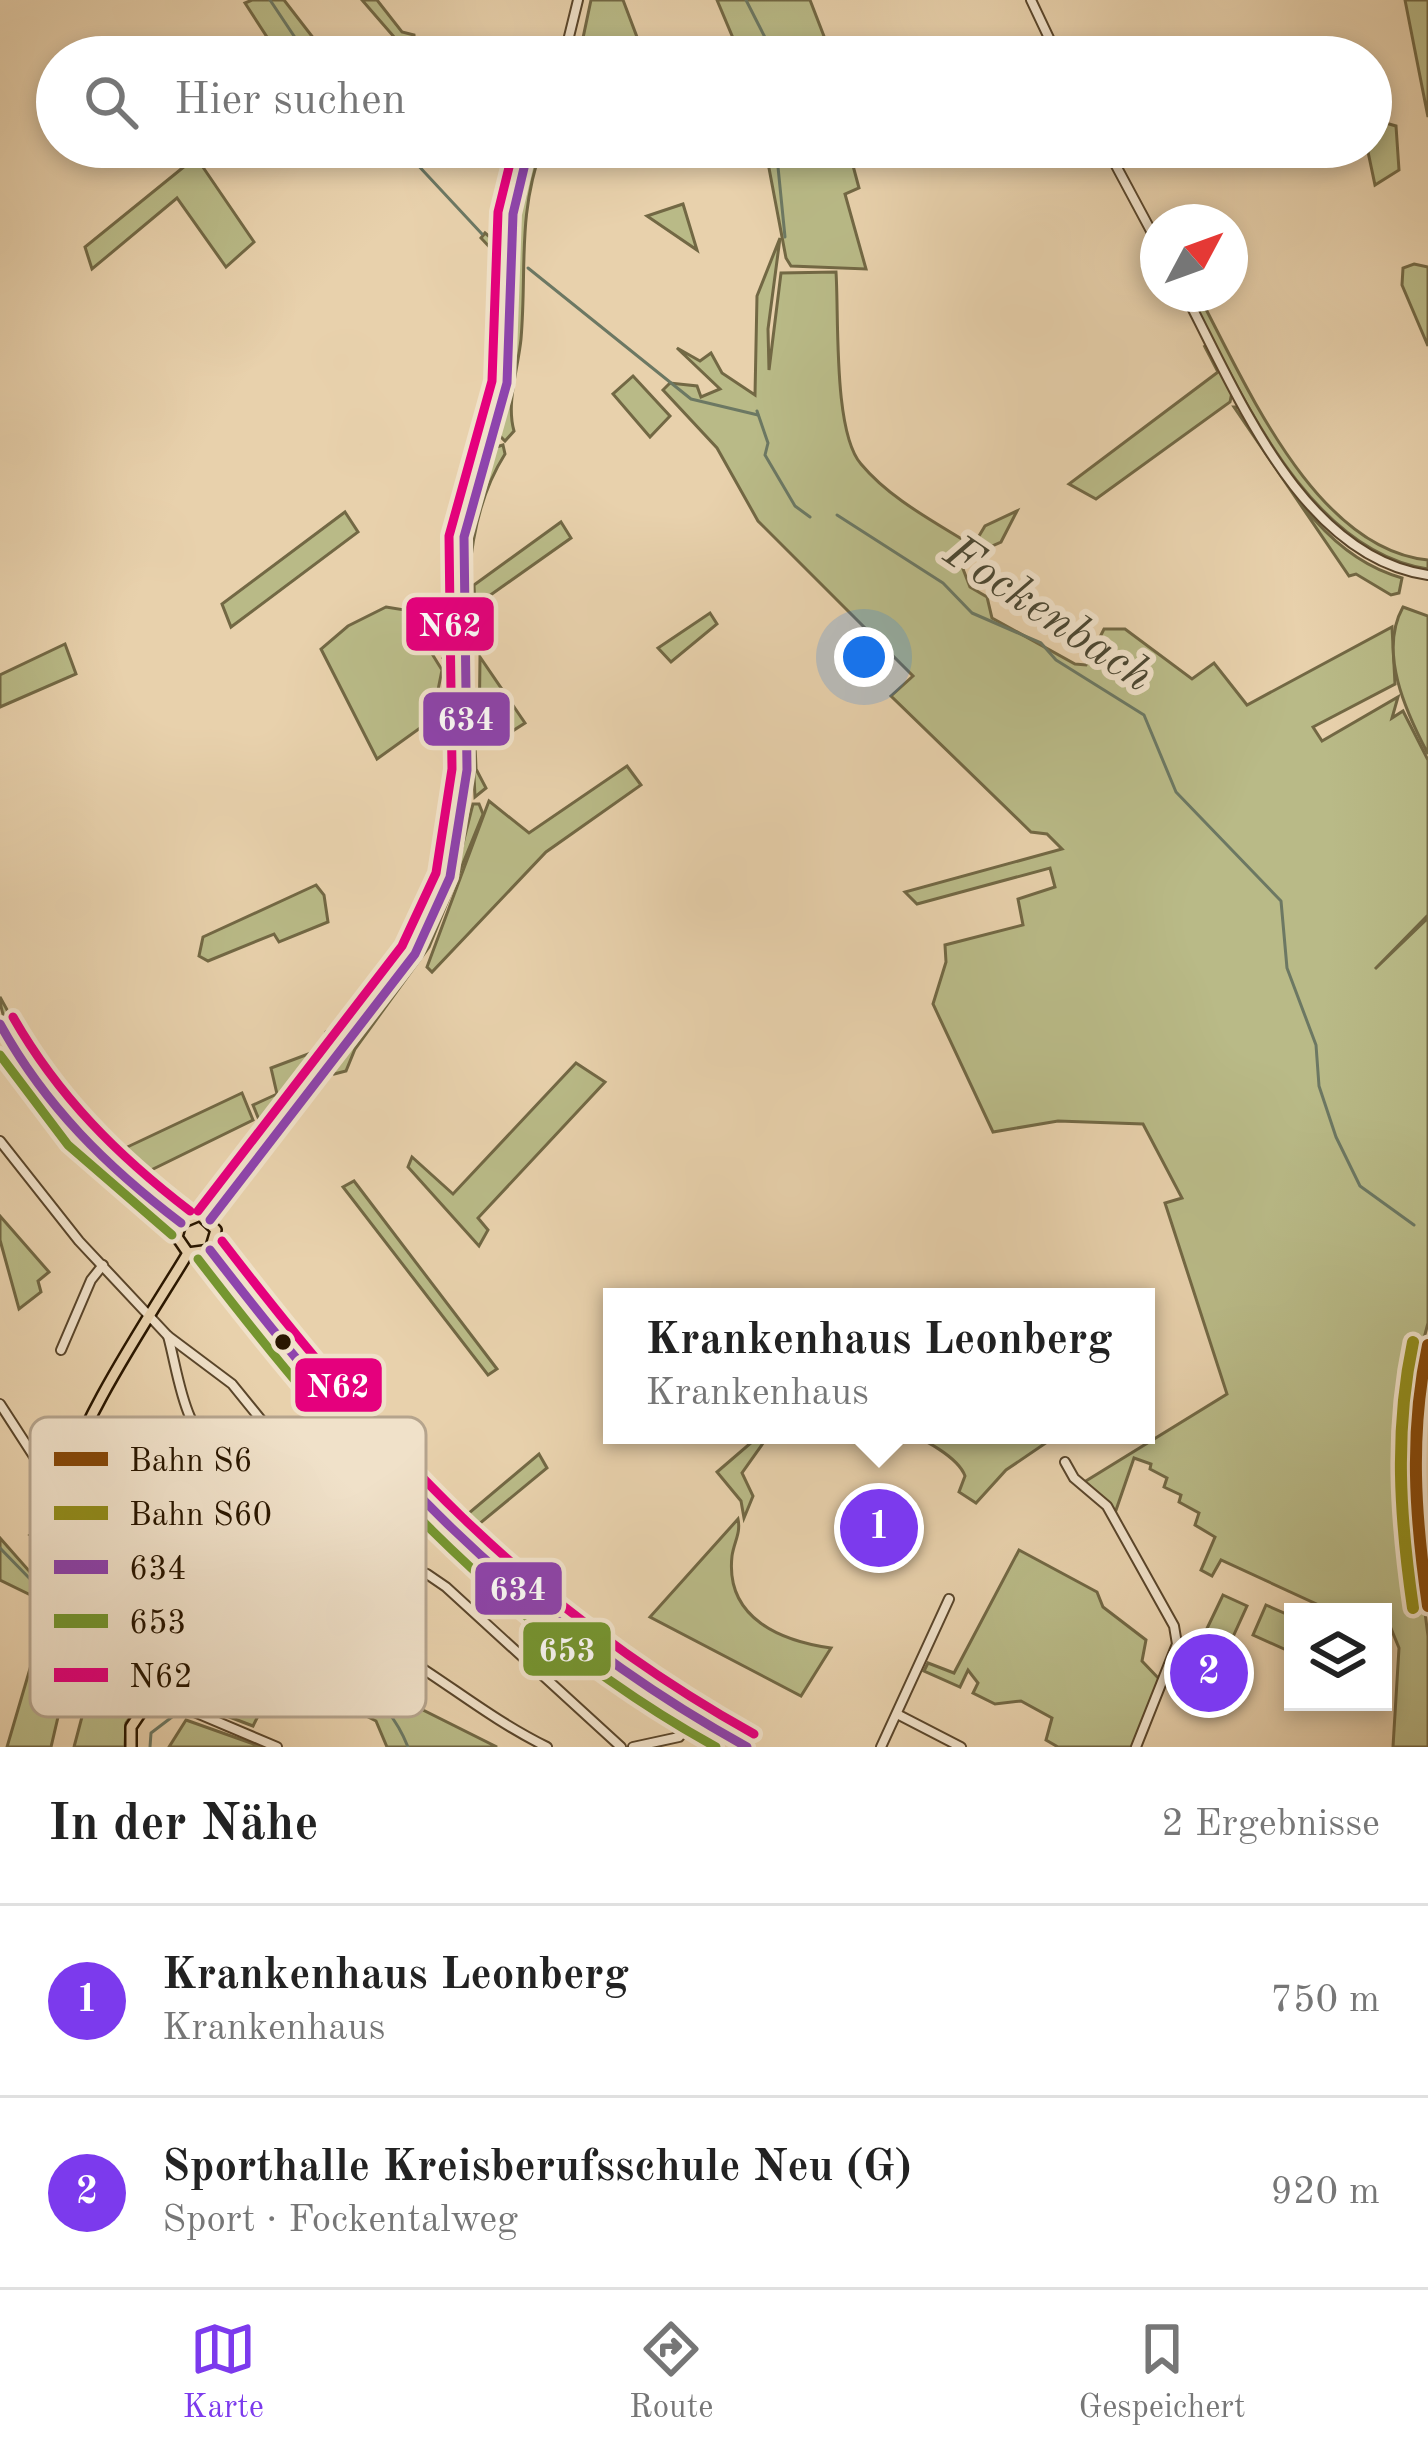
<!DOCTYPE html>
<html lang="de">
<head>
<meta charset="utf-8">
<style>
  :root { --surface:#fff; --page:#f2f2f2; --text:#222; --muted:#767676; --line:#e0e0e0; --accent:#7c3aed }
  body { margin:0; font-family:"Old Standard TT",serif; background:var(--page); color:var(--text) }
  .controls { position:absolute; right:36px; bottom:36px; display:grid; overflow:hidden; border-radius:0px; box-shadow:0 6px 18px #0003 }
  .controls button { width:108px; height:108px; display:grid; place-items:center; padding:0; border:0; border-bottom:3px solid var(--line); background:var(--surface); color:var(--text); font:60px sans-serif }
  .compass { position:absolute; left:1140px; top:204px; width:108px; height:108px; border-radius:50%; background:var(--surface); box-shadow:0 6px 18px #0003; rotate:49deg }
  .you { position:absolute; left:864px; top:657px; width:42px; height:42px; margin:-30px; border:9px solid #fff; border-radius:50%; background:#1a73e8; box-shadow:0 0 0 18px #1a73e833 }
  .badge { display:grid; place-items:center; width:78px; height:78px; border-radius:50%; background:var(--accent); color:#fff; font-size:39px; font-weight:700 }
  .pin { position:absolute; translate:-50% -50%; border:6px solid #fff; box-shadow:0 3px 12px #0006 }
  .popup { position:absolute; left:603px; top:1288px; width:552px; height:156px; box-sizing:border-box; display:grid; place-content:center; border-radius:0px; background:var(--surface); filter:drop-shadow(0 3px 9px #0005); font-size:39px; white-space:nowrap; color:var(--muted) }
  .popup b { font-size:45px; color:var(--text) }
  .popup::after { content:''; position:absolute; left:50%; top:100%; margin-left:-24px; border:24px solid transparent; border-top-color:var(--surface) }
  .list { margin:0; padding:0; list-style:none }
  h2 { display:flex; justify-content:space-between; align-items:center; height:156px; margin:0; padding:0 48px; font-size:51px }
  h2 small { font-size:39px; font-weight:400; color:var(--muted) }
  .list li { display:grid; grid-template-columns:78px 1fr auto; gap:36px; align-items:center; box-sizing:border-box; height:192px; padding:0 48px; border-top:3px solid var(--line) }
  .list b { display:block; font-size:45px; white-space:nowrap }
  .list p { margin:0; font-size:39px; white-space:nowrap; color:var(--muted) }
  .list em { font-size:39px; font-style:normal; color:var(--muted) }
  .icon { flex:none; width:66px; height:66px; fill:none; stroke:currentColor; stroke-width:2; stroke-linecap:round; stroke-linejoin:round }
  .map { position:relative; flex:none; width:1428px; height:1747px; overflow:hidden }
  .search { position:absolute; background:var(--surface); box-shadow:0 6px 18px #0003; left:36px; right:36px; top:36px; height:132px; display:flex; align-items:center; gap:30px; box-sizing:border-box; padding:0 42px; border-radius:66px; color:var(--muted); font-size:45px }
  .sheet { height:540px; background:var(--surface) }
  nav { display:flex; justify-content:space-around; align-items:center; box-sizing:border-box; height:168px; border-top:3px solid var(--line); background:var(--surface); font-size:33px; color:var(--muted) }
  nav a { display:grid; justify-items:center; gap:6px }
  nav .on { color:var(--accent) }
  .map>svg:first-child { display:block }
  .green { fill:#b9ba87; stroke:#726844; stroke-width:3 }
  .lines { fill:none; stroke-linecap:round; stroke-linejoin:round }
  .stream { stroke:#6c7863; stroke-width:3 }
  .minor-casing { stroke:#5a462b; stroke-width:12 }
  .major-casing { stroke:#2a1700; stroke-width:14 }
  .minor { stroke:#f0e1c9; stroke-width:8 }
  .major { stroke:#e8d1ac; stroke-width:9 }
  .bus-1-casing { stroke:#f0e1c9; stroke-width:18 }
  .bus-2-casing { stroke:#f0e1c9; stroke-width:18 }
  .bus-3-casing { stroke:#f0e1c9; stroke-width:18 }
  .bus-1 { stroke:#8e44ad; stroke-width:9 }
  .bus-2 { stroke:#759630; stroke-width:9 }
  .bus-3 { stroke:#e5007d; stroke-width:9 }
  .rail-1-casing { stroke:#f0e1c9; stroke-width:21 }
  .rail-2-casing { stroke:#f0e1c9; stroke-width:21 }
  .rail-1 { stroke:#874a0a; stroke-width:12 }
  .rail-2 { stroke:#928d1d; stroke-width:12 }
  .bus-dot { fill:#2a1700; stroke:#f0e1c9; stroke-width:4.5 }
  .labels { text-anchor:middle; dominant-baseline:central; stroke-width:12; stroke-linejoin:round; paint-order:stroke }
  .water-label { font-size:48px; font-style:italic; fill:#4b4732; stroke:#f0e1c9 }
  .key { fill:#f0e1c9; stroke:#b5a48d; stroke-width:3 }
  .key-label { font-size:33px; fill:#2a1700 }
  .line-badge { stroke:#f0e1c9; stroke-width:4.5 }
  .badge-label { font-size:33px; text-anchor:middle; font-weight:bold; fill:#fff }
</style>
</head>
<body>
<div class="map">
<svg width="1428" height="1747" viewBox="0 0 1428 1747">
  <rect width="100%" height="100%" fill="#e8d1ac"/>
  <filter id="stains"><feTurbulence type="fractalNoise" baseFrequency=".00167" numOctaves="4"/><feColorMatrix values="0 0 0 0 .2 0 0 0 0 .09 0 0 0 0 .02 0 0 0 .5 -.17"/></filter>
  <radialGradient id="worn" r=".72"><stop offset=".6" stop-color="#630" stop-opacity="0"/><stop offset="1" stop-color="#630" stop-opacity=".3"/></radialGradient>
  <g class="green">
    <polygon points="252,0 284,0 328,57 280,57 245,3"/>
    <polygon points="362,0 377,0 402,32 414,35 416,57 395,49 395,38"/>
    <polygon points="591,0 623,0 643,53 579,57"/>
    <polygon points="717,0 810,0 832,57 741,57"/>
    <polygon points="1405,0 1428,0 1428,117"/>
    <polygon points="1376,111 1382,122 1396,126 1399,170 1375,185 1367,147"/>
    <polygon points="513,147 524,147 508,225 502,383 461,526 454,667 443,658 449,650 450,518 491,383 497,255 481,238 485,233 497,243"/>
    <path d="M533 147H542C517 217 527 268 521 339 518 369 506 403 514 431L505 441 498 434C526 339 503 241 533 147Z"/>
    <polygon points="765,147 848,147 859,188 845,194 866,269 791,266 786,258"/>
    <polygon points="196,157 254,242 226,267 177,198 92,269 85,247"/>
    <polygon points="683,204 697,250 647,216"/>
    <path d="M780 238 768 329 769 370 781 273 836 272C839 316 833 432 861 464 890 499 935 522 973 546L985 526 1017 511 1001 542 972 555 963 569 970 587 987 597 992 618 1075 664 1086 665 1104 629H1125L1192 679 1214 663 1247 705 1392 627 1395 684 1313 727 1322 741 1398 697 1392 718 1403 711 1428 760V915L1375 969 1428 918V1323L1413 1380 1408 1478 1428 1636V1747H1393L1399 1648 1390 1626 1383 1624V1612H1334L1221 1560 1212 1576 1201 1570 1215 1537 1195 1525 1199 1513 1179 1502 1181 1495 1164 1487 1167 1478 1150 1469 1151 1464 1134 1458 1114 1516 1081 1484 1227 1394 1165 1203 1182 1198 1143 1124 1058 1121 993 1132 933 1004 946 962 945 945 1023 925 1018 899 1055 887 1050 868 917 904 905 892 1062 849 1047 834 1031 832 891 696 913 676 758 521 717 448 663 390 670 383 697 386 701 397 720 389 677 348 700 361 711 353 722 373 755 395 757 296Z"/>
    <polygon points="1414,264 1428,267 1428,346 1402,285 1403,268"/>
    <path d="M1189 294H1198C1246 384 1315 549 1428 560V569C1307 551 1241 392 1189 294Z"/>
    <polygon points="1204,345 1232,392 1230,402 1096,499 1069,484 1218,372"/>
    <polygon points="633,376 670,416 650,437 613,394"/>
    <path d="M1234 407H1239C1281 474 1320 555 1402 578L1399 593 1391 595 1356 574 1349 576Z"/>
    <path d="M503 445 505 454C448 544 473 668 476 769L486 788 475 797 465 582 467 539 493 448Z"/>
    <polygon points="345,512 358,532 231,627 222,604"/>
    <polygon points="561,522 571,538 475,606 474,585"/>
    <polygon points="386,607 405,610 442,670 435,705 441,713 377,759 321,649 348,626"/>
    <path d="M1403 607 1428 616V754C1406 712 1378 652 1403 607Z"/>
    <polygon points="710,613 717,624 671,662 658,648"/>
    <polygon points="65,644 76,674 0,707 0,675"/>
    <polygon points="480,657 525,723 489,746 479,740"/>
    <polygon points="455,676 462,779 448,859 455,773 452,705 443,710 450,677"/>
    <polygon points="627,766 641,785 546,852 432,972 427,967 489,801 529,833"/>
    <polygon points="473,804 479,804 483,814 429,947 355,1049 346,1071 334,1074 328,1069 423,949 452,887"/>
    <polygon points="316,885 324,895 328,922 279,942 274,934 208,961 199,956 203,937"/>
    <polygon points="370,992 375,1001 269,1130 262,1127 253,1105 277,1094 271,1068 319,1050 326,1032 338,1024 349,1026 359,997"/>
    <path d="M0 997 44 1077 81 1124 165 1197 185 1208 205 1209C146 1224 0 1055 0 997Z"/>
    <polygon points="576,1063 605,1082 478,1218 488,1230 479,1246 408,1167 412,1157 453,1194"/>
    <polygon points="242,1093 253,1120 147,1172 121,1150"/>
    <polygon points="354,1181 497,1369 488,1375 343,1187"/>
    <polygon points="0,1216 49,1272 38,1281 41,1292 19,1309 0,1240"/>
    <polygon points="220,1242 324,1377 386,1447 462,1519 539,1454 547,1468 473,1529 615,1654 605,1659 579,1637 379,1454 302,1363 273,1319 268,1321 226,1260"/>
    <polygon points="760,1435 791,1435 766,1439 742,1473 753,1496 744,1518 741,1501 717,1472"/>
    <path d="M903 1435H1050L1053 1438 1006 1470 976 1503 959 1492 965 1476C959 1459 922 1435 903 1435Z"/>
    <polygon points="62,1512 83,1549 115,1580 102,1602 78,1570 30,1535"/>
    <path d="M738 1519C741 1533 734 1542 732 1556 725 1619 782 1641 831 1648L801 1696 650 1617Z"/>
    <polygon points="0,1538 37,1580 68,1576 135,1644 127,1658 102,1664 81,1642 66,1640 53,1654 49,1679 65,1687 51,1747 7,1747 49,1604 0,1580"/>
    <polygon points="1019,1550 1097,1592 1103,1607 1146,1640 1142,1661 1162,1682 1136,1747 1058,1747 1046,1740 1052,1718 1021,1701 995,1704 973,1693 978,1683 968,1670 960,1687 924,1671 928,1663 954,1673"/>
    <polygon points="1223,1595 1247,1606 1226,1652 1201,1641"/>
    <polygon points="1266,1605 1293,1617 1293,1653 1253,1635"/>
    <polygon points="249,1649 276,1661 321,1659 497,1747 387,1747 376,1721 311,1688 287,1685 280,1673 253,1726 185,1700 188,1688"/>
    <polygon points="138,1670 153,1685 126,1723 125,1747 74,1747 92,1679"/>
    <polygon points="186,1720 262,1747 169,1747"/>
  </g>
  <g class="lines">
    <g class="stream">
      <polyline points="270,0 308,57"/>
      <polyline points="746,0 775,57"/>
      <polyline points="401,147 482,234"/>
      <polyline points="776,147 785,237"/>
      <polyline points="528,268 691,399 758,415"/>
      <polyline points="757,411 768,443 765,455 795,506 810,517"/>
      <polyline points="837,515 943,583 972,613 1041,643 1056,660 1144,715 1176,792 1281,901 1287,968 1316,1045 1319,1086 1336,1137 1360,1186 1414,1225"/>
      <polyline points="0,1548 34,1583 63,1580 135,1644"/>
      <polyline points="144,1654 153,1671"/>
      <path d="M282 1672C344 1676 384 1687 408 1747"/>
      <polyline points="189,1701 217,1693 255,1671"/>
      <polyline points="150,1747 151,1733 172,1717"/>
    </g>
    <g class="minor-casing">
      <g id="minor">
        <polyline points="1031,0 1058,57"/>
        <polyline points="564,57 578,0"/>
        <polyline points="1106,147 1158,244"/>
        <path d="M1185 294C1238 395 1302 557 1428 575"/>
        <polyline points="0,1141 79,1241 168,1336 232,1384 305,1474 355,1511 389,1480"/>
        <polyline points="210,1220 415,954 450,877 467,770 464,537 507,383 513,214 529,147"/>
        <path d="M210 1250C356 1444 525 1638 747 1747"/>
        <path d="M168 1336C175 1362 179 1392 190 1417 212 1469 231 1512 224 1569"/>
        <polyline points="61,1350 91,1280 103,1265"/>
        <polyline points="0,1404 57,1492 67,1498"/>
        <polyline points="198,1429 260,1495 294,1520 427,1574 446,1587 621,1747"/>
        <polyline points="1065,1462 1074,1478 1107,1506 1174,1626 1177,1644 1136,1747"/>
        <polyline points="139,1534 118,1462 191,1419"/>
        <path d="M260 1610C390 1619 442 1695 547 1747"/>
        <polyline points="122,1673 138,1670"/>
        <polyline points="153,1685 136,1661 145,1644 204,1631"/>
        <polyline points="173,1703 277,1747"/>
        <polyline points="897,1714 961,1747"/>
        <polyline points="633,1747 679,1737 692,1720"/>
        <polyline points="881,1747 949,1599"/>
      </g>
    </g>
    <g class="major-casing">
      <g id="major">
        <path d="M0 1024C42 1107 107 1168 181 1223"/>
        <polyline points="181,1223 200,1215 216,1230 210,1250 188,1253"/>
        <polyline points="181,1223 177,1237 188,1253"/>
        <circle cx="163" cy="1694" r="13"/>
        <path d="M173 1686C201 1669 280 1638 256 1593 250 1583 240 1574 228 1571 205 1565 179 1579 155 1578 113 1577 65 1533 66 1488 67 1438 159 1302 188 1253"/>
        <polyline points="131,1747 131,1727 150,1699"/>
      </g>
    </g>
    <use href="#minor" class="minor"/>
    <use href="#major" class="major"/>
    <g class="bus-1-casing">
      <g id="bus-1">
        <path d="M0 1024C45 1106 107 1167 181 1223"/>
        <polyline points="210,1220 415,954 450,877 467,770 464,537 507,383 513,214 529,147"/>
        <path d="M210 1250C369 1456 517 1620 747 1747"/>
      </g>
    </g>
    <g class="bus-2-casing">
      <g id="bus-2">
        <polyline points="0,1055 68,1145 172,1235"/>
        <path d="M198 1259C345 1450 502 1629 716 1747"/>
      </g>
    </g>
    <g class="bus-3-casing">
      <g id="bus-3">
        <path d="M13 1017C58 1096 118 1156 190 1211"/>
        <polyline points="198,1211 402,946 436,873 452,769 449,536 492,381 498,212 514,147"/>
        <path d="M222 1241C379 1445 526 1607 754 1734"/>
      </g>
    </g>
    <use href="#bus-1" class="bus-1"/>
    <use href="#bus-2" class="bus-2"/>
    <use href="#bus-3" class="bus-3"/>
    <g class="rail-1-casing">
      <path id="rail-1" d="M1428 1345C1409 1433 1415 1517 1428 1606"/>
    </g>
    <g class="rail-2-casing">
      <path id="rail-2" d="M1413 1608C1400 1518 1394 1432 1413 1342"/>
    </g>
    <use href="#rail-1" class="rail-1"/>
    <use href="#rail-2" class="rail-2"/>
  </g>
  <circle class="bus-dot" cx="283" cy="1342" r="10"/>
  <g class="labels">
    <g class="water-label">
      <text transform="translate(1048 615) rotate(34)">Fockenbach</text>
    </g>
  </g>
  <rect x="30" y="1417" width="396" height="300" rx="18" class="key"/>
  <rect x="54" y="1452" width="54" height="14" fill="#874a0a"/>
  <rect x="54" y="1506" width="54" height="14" fill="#928d1d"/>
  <rect x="54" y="1560" width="54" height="14" fill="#8e44ad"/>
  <rect x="54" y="1614" width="54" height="14" fill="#759630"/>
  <rect x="54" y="1668" width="54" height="14" fill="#e5007d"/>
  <g class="key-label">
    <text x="129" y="1471">Bahn S6</text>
    <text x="129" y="1525">Bahn S60</text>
    <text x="129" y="1579">634</text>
    <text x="129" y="1633">653</text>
    <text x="129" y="1687">N62</text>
  </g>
  <g class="line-badge">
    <rect x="404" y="595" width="92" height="58" rx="12" fill="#e5007d"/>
    <rect x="421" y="690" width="91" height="58" rx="12" fill="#8e44ad"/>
    <rect x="293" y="1356" width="91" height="58" rx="12" fill="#e5007d"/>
    <rect x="473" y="1560" width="91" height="57" rx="12" fill="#8e44ad"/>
    <rect x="521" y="1620" width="92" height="58" rx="12" fill="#759630"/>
  </g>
  <g class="badge-label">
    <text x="450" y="636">N62</text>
    <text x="466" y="730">634</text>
    <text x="338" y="1397">N62</text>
    <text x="518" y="1600">634</text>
    <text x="567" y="1661">653</text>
  </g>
  <rect width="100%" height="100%" filter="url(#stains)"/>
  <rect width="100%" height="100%" fill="url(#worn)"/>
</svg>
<div class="controls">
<button><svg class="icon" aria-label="layers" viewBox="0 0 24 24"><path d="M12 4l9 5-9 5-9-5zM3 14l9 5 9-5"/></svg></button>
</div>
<svg class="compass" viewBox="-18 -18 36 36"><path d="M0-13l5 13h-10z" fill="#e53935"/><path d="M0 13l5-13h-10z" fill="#767676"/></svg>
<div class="you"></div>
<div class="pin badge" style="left:879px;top:1528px">1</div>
<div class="popup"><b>Krankenhaus Leonberg</b>Krankenhaus</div>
<div class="pin badge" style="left:1209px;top:1673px">2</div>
<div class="search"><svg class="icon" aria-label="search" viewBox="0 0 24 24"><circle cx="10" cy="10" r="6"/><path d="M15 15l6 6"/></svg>Hier suchen</div>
</div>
<section class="sheet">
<h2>In der Nähe<small>2 Ergebnisse</small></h2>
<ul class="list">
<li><span class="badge">1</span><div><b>Krankenhaus Leonberg</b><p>Krankenhaus</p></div><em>750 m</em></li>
<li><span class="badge">2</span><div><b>Sporthalle Kreisberufsschule Neu (G)</b><p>Sport · Fockentalweg</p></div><em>920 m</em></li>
</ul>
</section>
<nav>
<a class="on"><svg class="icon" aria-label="map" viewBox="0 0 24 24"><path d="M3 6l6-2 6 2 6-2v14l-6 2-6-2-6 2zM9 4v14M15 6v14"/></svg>Karte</a>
<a><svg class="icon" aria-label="directions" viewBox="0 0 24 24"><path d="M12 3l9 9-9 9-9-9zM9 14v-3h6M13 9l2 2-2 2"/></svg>Route</a>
<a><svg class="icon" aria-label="saved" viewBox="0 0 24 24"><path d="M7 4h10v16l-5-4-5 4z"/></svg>Gespeichert</a>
</nav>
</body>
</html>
